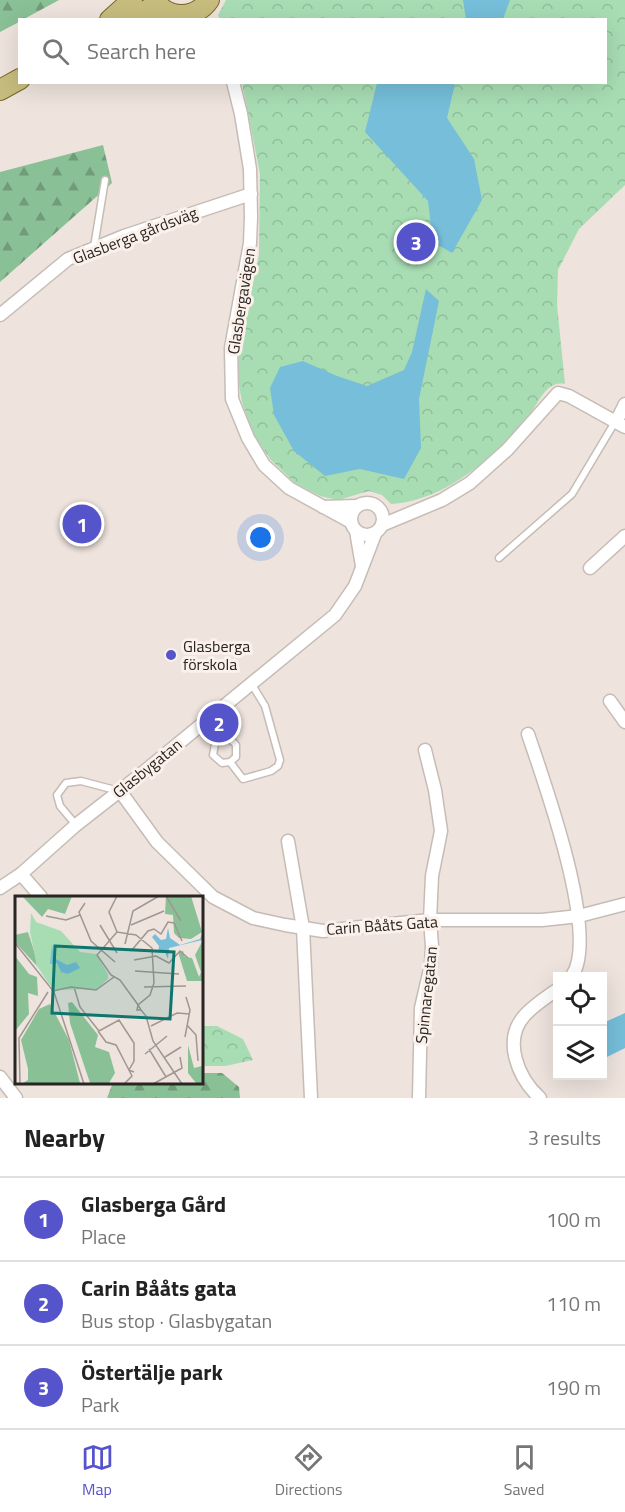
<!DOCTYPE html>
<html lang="en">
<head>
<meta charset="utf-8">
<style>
  :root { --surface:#fff; --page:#f2f2f2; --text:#222; --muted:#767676; --line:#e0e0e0; --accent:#5654cb }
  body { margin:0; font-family:"Titillium Web",sans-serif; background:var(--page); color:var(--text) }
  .controls { position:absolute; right:18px; bottom:18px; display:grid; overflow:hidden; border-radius:0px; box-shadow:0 6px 24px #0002 }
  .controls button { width:54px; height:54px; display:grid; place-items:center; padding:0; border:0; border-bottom:2px solid var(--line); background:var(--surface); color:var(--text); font:30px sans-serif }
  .you { position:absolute; left:261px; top:538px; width:21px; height:21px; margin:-15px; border:4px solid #fff; border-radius:50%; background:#1a73e8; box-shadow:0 0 0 9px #1a73e833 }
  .badge { display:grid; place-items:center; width:39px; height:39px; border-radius:50%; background:var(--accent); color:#fff; font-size:20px; font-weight:700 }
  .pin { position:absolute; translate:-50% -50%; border:3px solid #fff; box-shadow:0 2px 6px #0006 }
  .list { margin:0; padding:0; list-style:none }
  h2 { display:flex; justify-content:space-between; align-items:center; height:78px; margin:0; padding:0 24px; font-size:26px }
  h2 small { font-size:20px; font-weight:400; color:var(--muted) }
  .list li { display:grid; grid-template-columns:39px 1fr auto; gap:18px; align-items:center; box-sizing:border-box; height:84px; padding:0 24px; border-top:2px solid var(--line) }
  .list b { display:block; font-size:22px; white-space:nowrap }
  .list p { margin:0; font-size:20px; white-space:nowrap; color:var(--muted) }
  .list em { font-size:20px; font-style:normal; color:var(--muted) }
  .icon { flex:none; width:33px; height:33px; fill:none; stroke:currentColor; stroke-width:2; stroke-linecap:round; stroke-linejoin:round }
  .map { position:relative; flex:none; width:625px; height:1098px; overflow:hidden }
  .search { position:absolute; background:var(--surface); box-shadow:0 6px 24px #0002; left:18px; right:18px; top:18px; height:66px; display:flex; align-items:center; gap:15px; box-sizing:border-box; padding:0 21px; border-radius:0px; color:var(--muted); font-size:22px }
  .sheet { height:330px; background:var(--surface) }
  nav { display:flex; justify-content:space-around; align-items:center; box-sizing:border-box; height:84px; border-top:2px solid var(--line); background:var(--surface); font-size:16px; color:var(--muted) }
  nav a { display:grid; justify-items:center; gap:3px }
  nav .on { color:var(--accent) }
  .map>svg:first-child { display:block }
  .forest { fill:url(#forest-firs) }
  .park { fill:url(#park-crowns) }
  .water { fill:#76beda }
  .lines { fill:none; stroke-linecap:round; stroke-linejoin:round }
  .service-casing { stroke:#c6bcb6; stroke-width:9 }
  .minor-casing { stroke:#c6bcb6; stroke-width:15 }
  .primary-casing { stroke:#766a25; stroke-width:22 }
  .service { stroke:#fff; stroke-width:6 }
  .minor { stroke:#fff; stroke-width:12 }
  .primary { stroke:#c6bc7d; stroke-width:20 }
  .poi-dot { fill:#5654cb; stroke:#fbf0ea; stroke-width:2 }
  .labels { text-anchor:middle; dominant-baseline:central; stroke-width:6; stroke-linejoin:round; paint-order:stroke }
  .street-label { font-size:16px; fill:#282522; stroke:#fbf0ea }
  .poi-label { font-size:16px; fill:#282522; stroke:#fbf0ea; text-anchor:start }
  .inset-road { fill:none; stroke:#9f9792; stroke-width:1.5 }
  .view { fill:#0f766e; fill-opacity:0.15; stroke:#0f766e; stroke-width:3 }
  .inset-edge { fill:none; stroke:#282522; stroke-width:3 }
</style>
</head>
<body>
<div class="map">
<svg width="625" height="1098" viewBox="0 0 625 1098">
  <defs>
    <pattern id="forest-firs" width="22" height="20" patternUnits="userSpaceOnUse" patternTransform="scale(1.5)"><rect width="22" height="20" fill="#8ac096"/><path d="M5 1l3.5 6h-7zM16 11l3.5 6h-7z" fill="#719c7a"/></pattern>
    <pattern id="park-crowns" width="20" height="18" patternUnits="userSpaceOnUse" patternTransform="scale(1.5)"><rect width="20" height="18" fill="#a8ddb3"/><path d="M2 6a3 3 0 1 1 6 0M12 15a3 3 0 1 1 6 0" fill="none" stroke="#91be9a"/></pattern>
  </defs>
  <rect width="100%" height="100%" fill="#eee3dd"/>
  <g class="forest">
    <polygon points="0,0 59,0 24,19 20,20 19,22 0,32"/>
    <polygon points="103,145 112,183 0,282 0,172"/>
    <polygon points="201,1073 222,1073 239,1087 240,1098 107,1098 112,1085 128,1082 201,1082"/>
  </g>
  <g class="park">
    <path d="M226 0H625V185L579 229 558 270 557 305 565 384C546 380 539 403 529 415 496 456 446 501 391 504L382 495 369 491 338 500 320 496 295 483 271 460 253 434 242 402 237 374 239 349 259 255 260 174 242 83 606 82V20H220L218 15Z"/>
    <polygon points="201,1026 217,1026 243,1039 253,1060 225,1066 201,1066"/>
  </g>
  <g class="water">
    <polygon points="463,0 510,0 503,19 466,20"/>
    <polygon points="377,83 455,83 447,118 474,159 482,200 452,253 433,242 428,201 365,132"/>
    <polygon points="426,289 439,301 419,399 421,448 404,479 360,469 325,476 294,451 274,415 270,388 280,367 303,361 337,376 367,386 404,370 412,352"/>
    <polygon points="625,1013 625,1048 603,1059 603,1023"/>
  </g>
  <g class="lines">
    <g class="service-casing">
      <g id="service">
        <polyline points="94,247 105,180"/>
        <polyline points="499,558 572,494 615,422"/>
        <path d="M230 762 222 763 213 755 215 744C221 737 230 737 236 745V757L230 762 243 779 271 771 278 766 280 760 265 706 251 683"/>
        <polyline points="76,825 60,806 57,795 66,783 81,781 119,791"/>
      </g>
    </g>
    <g class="minor-casing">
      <g id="minor">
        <polyline points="233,82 241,114 250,169 251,217 250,243 231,348 232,399 248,438 264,465 289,488 351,522"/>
        <polyline points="0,315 68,259 124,236 251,194"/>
        <polyline points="616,422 625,404"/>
        <circle cx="367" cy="519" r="16"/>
        <polyline points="323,507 357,506"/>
        <polyline points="382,525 442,500 470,483 507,450 558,393 569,396 625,427"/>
        <polyline points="356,531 362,566"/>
        <polyline points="590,568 625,536"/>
        <polyline points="610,701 625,722"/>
        <path d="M528 734C544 782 600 935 572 976"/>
        <polyline points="120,791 157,842 213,897 253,918 285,925 323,931 430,920 542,920 579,916 625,904"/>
        <polyline points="288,841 303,928 311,1098"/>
        <polyline points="21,874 41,897"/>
        <polyline points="0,888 21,874 76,825 140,775 335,615 355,586 375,534"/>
        <polyline points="0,1077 16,1098"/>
        <polyline points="419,1098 421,1008 431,965 432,946 430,920 432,876 441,831 435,790 425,750"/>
        <path d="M540 1098C518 1078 502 1040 525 1015 534 1005 547 997 558 989"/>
      </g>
    </g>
    <g class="primary-casing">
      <g id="primary">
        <path d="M154 0C168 20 195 20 209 0"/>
        <polyline points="110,20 132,0"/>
        <polyline points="128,20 147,10 162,9"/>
        <polyline points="0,90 20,79"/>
      </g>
    </g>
    <use href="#service" class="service"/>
    <use href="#minor" class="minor"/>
    <use href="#primary" class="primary"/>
  </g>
  <circle class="poi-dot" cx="171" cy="655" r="6"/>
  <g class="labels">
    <g class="street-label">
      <text transform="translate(135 235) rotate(-21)">Glasberga gårdsväg</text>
      <text transform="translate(241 301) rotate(-81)">Glasbergavägen</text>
      <text transform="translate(147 768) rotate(-39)">Glasbygatan</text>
      <text transform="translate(382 925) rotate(-4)">Carin Bååts Gata</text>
      <text transform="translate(426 995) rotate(-84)">Spinnaregatan</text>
    </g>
    <g class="poi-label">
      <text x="183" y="646">Glasberga<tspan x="183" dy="18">förskola</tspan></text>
    </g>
  </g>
  <g transform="translate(15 896)">
    <rect width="188" height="188" fill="#eee3dd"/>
    <path d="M7 0H57L50 18 33 13 27 21ZM151 0H176L187 36 176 43 164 42 159 37 158 19 150 18ZM13 36 20 58 22 70 0 46V39ZM187 46V85H172L163 56 168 55 170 61 177 62 184 81 186 76 180 59ZM0 60 14 78 22 81 23 100 13 97 14 118 0 135ZM57 106 83 139 80 151 94 156 100 177 94 187H75L55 127 53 107ZM35 108 54 144 65 187H8L13 184V173L6 144 24 113ZM173 149 179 172 187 170V187H181L173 177Z" fill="#8ac096"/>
    <path d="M16 17 21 26 46 35 65 56 81 58 93 78V83L82 93 40 94 34 88 22 70 15 36Z" fill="#a8ddb3"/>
    <path d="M153 32 155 42 165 49 185 43 187 38V44L154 52 153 63 149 54 143 57 144 50 137 41 140 38 146 44 151 43ZM37 48 39 62 52 69 61 66 65 72 53 78 46 76 42 67 35 68Z" fill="#76beda"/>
    <path class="inset-road" d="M102 0 94 16 102 36M151 0 166 25M70 7 64 16 76 45 100 66M31 20 51 24 65 19M85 29 102 57M116 29 149 15M0 47 39 96 69 188M110 48 118 15 144 0M116 55 133 35 139 33 146 38 153 26 159 27 167 45M119 64 141 60 154 67 165 55 173 62M120 75 164 78M59 91 65 111 84 135 104 124 119 147V165L114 174 119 176M129 91 171 90M38 95 56 91 81 94 99 81M126 114H122L123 109 135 99 139 87 137 52 121 39 102 36 82 59 96 79 105 84 121 106 123 109 126 114 131 120 138 145 167 188M172 129 181 139 183 165M136 130 162 117 175 118M83 135 91 146 101 149 117 180 109 188M170 141 175 114 171 101M134 153 151 181M130 158 152 140M150 161 166 151M5 188 4 142 33 96M138 188 167 172 165 161"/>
    <path class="view" d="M40 50 159 56 155 123 37 117Z"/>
    <rect width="188" height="188" class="inset-edge"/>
  </g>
</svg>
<div class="controls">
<button><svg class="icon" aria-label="locate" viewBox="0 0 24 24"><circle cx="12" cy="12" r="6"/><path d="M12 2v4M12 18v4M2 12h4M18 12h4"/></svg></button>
<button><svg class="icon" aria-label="layers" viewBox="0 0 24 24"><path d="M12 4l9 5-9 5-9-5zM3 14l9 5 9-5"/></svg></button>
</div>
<div class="you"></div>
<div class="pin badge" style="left:82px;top:524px">1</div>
<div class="pin badge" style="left:219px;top:723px">2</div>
<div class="pin badge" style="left:416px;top:242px">3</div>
<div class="search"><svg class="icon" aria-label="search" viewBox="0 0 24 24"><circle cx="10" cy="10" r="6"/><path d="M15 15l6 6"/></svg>Search here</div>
</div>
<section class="sheet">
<h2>Nearby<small>3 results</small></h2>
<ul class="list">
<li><span class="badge">1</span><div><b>Glasberga Gård</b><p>Place</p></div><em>100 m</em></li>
<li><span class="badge">2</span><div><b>Carin Bååts gata</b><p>Bus stop · Glasbygatan</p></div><em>110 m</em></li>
<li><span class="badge">3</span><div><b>Östertälje park</b><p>Park</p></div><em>190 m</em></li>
</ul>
</section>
<nav>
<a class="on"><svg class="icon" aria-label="map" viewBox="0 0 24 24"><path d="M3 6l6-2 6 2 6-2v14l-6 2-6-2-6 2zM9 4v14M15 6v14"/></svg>Map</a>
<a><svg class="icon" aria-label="directions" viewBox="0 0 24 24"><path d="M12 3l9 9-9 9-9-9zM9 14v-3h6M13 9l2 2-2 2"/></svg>Directions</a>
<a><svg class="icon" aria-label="saved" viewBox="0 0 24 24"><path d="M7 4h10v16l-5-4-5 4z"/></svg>Saved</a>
</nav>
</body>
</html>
